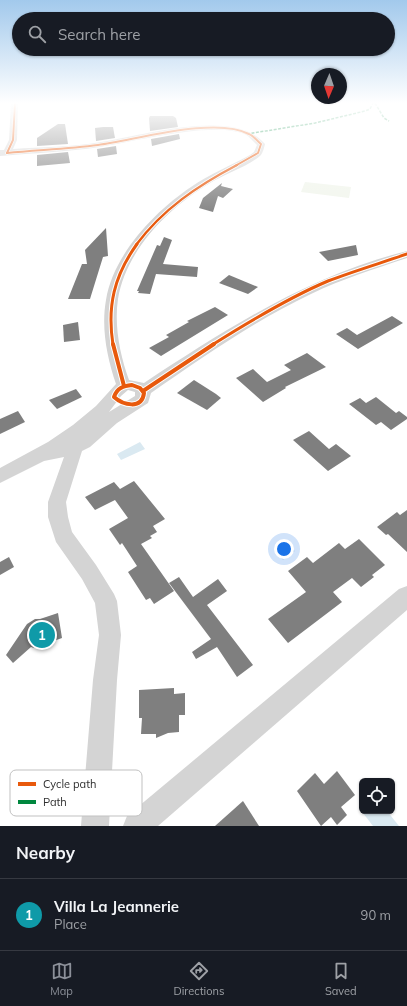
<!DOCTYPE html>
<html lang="en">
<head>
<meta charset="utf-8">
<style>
  :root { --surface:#171b24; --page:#20242c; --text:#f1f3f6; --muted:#9ea1a6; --line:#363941; --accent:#8c9099 }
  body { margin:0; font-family:Mulish,sans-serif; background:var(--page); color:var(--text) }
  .controls { position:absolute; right:12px; bottom:12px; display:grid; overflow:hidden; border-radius:6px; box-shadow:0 1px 3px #0004 }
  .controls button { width:36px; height:36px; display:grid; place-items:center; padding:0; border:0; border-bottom:1px solid var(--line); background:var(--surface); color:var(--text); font:20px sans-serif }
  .compass { position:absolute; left:311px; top:68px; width:36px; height:36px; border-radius:50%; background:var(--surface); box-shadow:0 1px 3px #0004; rotate:182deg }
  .you { position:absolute; left:284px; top:549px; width:14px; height:14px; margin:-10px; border:3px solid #fff; border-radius:50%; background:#1a73e8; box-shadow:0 0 0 6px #1a73e833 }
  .badge { display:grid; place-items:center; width:26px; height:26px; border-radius:50%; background:var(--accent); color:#fff; font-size:13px; font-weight:700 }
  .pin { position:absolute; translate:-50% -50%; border:2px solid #fff; box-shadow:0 1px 4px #0006 }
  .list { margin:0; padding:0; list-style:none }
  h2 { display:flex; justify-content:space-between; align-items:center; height:52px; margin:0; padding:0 16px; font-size:17px }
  h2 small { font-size:13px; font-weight:400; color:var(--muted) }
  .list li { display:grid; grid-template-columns:26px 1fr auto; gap:12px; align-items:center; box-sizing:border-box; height:72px; padding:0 16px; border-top:1px solid var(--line) }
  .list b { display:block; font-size:15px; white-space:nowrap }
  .list p { margin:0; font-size:13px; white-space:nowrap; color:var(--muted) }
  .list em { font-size:13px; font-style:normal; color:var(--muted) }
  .icon { flex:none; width:22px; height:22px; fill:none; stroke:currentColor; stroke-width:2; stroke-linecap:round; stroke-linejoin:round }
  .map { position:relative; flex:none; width:407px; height:826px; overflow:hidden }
  .search { position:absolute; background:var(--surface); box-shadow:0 1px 3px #0004; left:12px; right:12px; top:12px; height:44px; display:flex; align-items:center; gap:10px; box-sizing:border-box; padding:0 14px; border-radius:22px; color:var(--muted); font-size:15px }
  .sheet { height:124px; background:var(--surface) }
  nav { display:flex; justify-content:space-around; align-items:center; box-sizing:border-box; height:56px; border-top:1px solid var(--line); background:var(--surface); font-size:11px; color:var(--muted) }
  nav a { display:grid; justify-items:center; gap:2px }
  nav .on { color:var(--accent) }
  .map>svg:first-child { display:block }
  .green { fill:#f1f5ec }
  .water { fill:#dae9f1 }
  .building { fill:#7f7f7f }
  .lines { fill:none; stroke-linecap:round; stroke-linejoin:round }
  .minor { fill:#d4d4d4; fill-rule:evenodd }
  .quiet { stroke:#00873e; stroke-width:1.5; stroke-dasharray:3 1.5; stroke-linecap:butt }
  .cycleway-far3-casing { stroke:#fff; stroke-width:3 }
  .cycleway-far2-casing { stroke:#fff; stroke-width:4 }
  .cycleway-far1-casing { stroke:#fff; stroke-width:5 }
  .cycleway-casing { stroke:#fff; stroke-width:6 }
  .cycleway-far3 { stroke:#e8590c; stroke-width:2 }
  .cycleway-far2 { stroke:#e8590c; stroke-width:2.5 }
  .cycleway-far1 { stroke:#e8590c; stroke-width:3 }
  .cycleway { stroke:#e8590c; stroke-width:4 }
  .key { fill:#fff; stroke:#c1c1c1; stroke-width:1 }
  .key-label { font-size:11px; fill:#2f2f2f }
</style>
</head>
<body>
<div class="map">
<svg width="407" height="826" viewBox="0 0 407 826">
  <rect width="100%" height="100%" fill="#fff"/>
  <polygon class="green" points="305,182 351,187 349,198 301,192"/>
  <g class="water">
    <polygon points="140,442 145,449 121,460 117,454"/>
    <polygon points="286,544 295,551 283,560 275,552"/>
    <polygon points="365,811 387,811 399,826 373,826 363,813"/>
  </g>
  <g class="building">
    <polygon points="150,116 173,116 176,118 178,127 150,131 149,118"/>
    <polygon points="58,124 65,124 68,144 37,146 37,138"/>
    <polygon points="103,127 113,127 115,138 96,141 95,128"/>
    <polygon points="179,134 180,139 152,146 151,139"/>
    <polygon points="116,146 117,154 98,157 97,149"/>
    <polygon points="68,152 70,163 37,166 37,155"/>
    <polygon points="222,183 221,186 233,189 223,198 218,196 213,212 199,208 203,198"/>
    <polygon points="106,228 108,256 103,257 90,299 68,299 82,264 87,264 85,250"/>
    <polygon points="164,237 172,240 163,264 198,267 197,277 156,274 150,294 138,293 139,291 137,291 157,245 160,246"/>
    <polygon points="356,245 358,255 328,261 319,252"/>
    <polygon points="229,275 258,287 248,294 219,283"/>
    <polygon points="215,307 228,315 161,356 149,348 169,337 166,335 189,322 187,321"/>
    <polygon points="392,316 403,323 358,349 336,334 347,328 357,335"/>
    <polygon points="78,322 80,340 64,342 63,325"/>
    <polygon points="307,353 326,367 285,387 286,388 263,402 236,378 253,369 267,382 291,370 284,365"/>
    <polygon points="194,380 216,394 221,398 207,410 177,393"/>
    <polygon points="76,389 82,397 57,409 49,400"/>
    <polygon points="376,397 396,413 399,411 407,417 407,419 391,430 381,422 376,425 349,404 360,398 366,403"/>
    <polygon points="18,411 25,422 0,434 0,419"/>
    <polygon points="309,431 329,449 336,444 351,456 328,471 293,440"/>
    <polygon points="134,481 165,519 153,526 157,532 150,536 152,538 141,544 174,591 154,604 150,598 146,600 128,572 137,566 122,543 120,545 109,529 128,518 115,500 95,510 85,497 114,482 120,489"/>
    <polygon points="407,510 407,552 388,534 386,535 377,527 397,512 400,515"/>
    <polygon points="359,539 385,565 372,575 374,577 361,587 352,578 333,592 342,602 288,643 268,619 306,592 288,571 307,557 313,563 339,543 345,549"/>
    <polygon points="9,557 14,567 0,575 0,562"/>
    <polygon points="179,577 193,597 218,579 227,591 207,605 253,665 237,677 217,647 196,659 192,652 211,639 169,583"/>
    <polygon points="58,613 62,638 34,648 31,647 13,663 6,655 27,624 35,619 40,619"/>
    <polygon points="174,688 174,694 185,693 185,715 179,715 179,732 168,733 156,738 156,734 141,734 142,718 139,718 139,690"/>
    <polygon points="337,771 355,795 341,807 347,815 337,825 331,817 321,826 297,791 315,773 324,784"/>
    <polygon points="243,801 259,826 215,826"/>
  </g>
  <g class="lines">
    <g class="minor">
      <path d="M11 103H18L17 140 13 149C42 147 72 147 101 142 142 136 235 107 265 144 264 148 263 152 261 155 251 165 223 175 210 183 169 207 126 250 118 299 114 326 120 355 129 380L144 383C226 329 310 275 407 251V258C374 269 342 279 311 294 254 321 202 358 151 393L148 403 117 423 90 447 82 451 66 502 68 517 72 532 96 565 114 594 117 601 121 635 117 680 109 826H81L93 680 99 635 95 603 82 579 56 542 48 517V502L64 457 44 461 0 483V468L48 442 73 425 96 406 116 384C107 357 101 328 106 300 113 255 155 211 191 187 210 174 230 166 250 155L254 152 257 145C254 142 251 139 248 136 220 119 133 142 100 147 67 152 33 153 0 156V150H4L9 140ZM128 390 135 392V396L109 412 121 396Z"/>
      <polygon points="407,586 407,610 158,826 123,826 127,816 399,589"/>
    </g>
    <g class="quiet">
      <polyline points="375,103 384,118 389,121"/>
      <polyline points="247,134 315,123 365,111 370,109 373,103"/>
    </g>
    <g class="cycleway-far3-casing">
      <g id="cycleway-far3">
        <path d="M7 153C37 150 68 149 98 145 136 140 215 116 249 134 254 136 257 141 261 144L258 153 235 166"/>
        <polyline points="7,153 13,140 15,103"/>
      </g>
    </g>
    <g class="cycleway-far2-casing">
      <path id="cycleway-far2" d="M136 245C163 209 197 186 237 165"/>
    </g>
    <g class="cycleway-far1-casing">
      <g id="cycleway-far1">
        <path d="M113 345C107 306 114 276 137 244"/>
        <path d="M212 345C250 321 288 298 328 281 354 271 381 263 407 254"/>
      </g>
    </g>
    <g class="cycleway-casing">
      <g id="cycleway">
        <polyline points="113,344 124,386"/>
        <path d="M132 385 140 388 144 393C142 410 123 405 114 397 117 388 123 386 132 385Z"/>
        <polyline points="143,391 214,344"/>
      </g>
    </g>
    <use href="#cycleway-far3" class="cycleway-far3"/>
    <use href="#cycleway-far2" class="cycleway-far2"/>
    <use href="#cycleway-far1" class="cycleway-far1"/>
    <use href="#cycleway" class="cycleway"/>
  </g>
  <linearGradient id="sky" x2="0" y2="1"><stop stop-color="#a2c9ec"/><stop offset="0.47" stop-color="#fff"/><stop offset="1" stop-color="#fff" stop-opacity="0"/></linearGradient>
  <rect width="407" height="219" fill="url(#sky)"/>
  <rect x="10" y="770" width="132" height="46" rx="6" class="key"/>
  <rect x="18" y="782" width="18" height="4" fill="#e8590c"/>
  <rect x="18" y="800" width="18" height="4" fill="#00873e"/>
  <g class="key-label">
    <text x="43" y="788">Cycle path</text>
    <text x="43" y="806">Path</text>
  </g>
</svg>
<div class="controls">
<button><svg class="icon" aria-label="locate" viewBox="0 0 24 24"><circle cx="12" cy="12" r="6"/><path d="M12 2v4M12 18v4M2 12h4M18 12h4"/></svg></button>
</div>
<svg class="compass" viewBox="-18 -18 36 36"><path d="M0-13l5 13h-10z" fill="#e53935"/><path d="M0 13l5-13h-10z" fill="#9ea1a6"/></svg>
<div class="you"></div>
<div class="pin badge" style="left:42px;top:635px;background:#0f9aa8">1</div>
<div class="search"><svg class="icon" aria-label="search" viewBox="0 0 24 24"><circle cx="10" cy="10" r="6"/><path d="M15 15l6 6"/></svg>Search here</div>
</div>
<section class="sheet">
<h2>Nearby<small></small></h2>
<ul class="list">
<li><span class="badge" style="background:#0f9aa8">1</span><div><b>Villa La Jeannerie</b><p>Place</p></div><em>90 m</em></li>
</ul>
</section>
<nav>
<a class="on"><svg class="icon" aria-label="map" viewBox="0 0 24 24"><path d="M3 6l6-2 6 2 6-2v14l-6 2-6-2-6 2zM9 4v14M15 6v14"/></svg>Map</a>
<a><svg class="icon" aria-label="directions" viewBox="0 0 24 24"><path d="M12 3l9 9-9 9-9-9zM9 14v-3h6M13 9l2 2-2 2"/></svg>Directions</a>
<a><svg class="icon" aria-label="saved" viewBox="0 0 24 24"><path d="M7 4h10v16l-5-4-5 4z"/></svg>Saved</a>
</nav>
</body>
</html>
